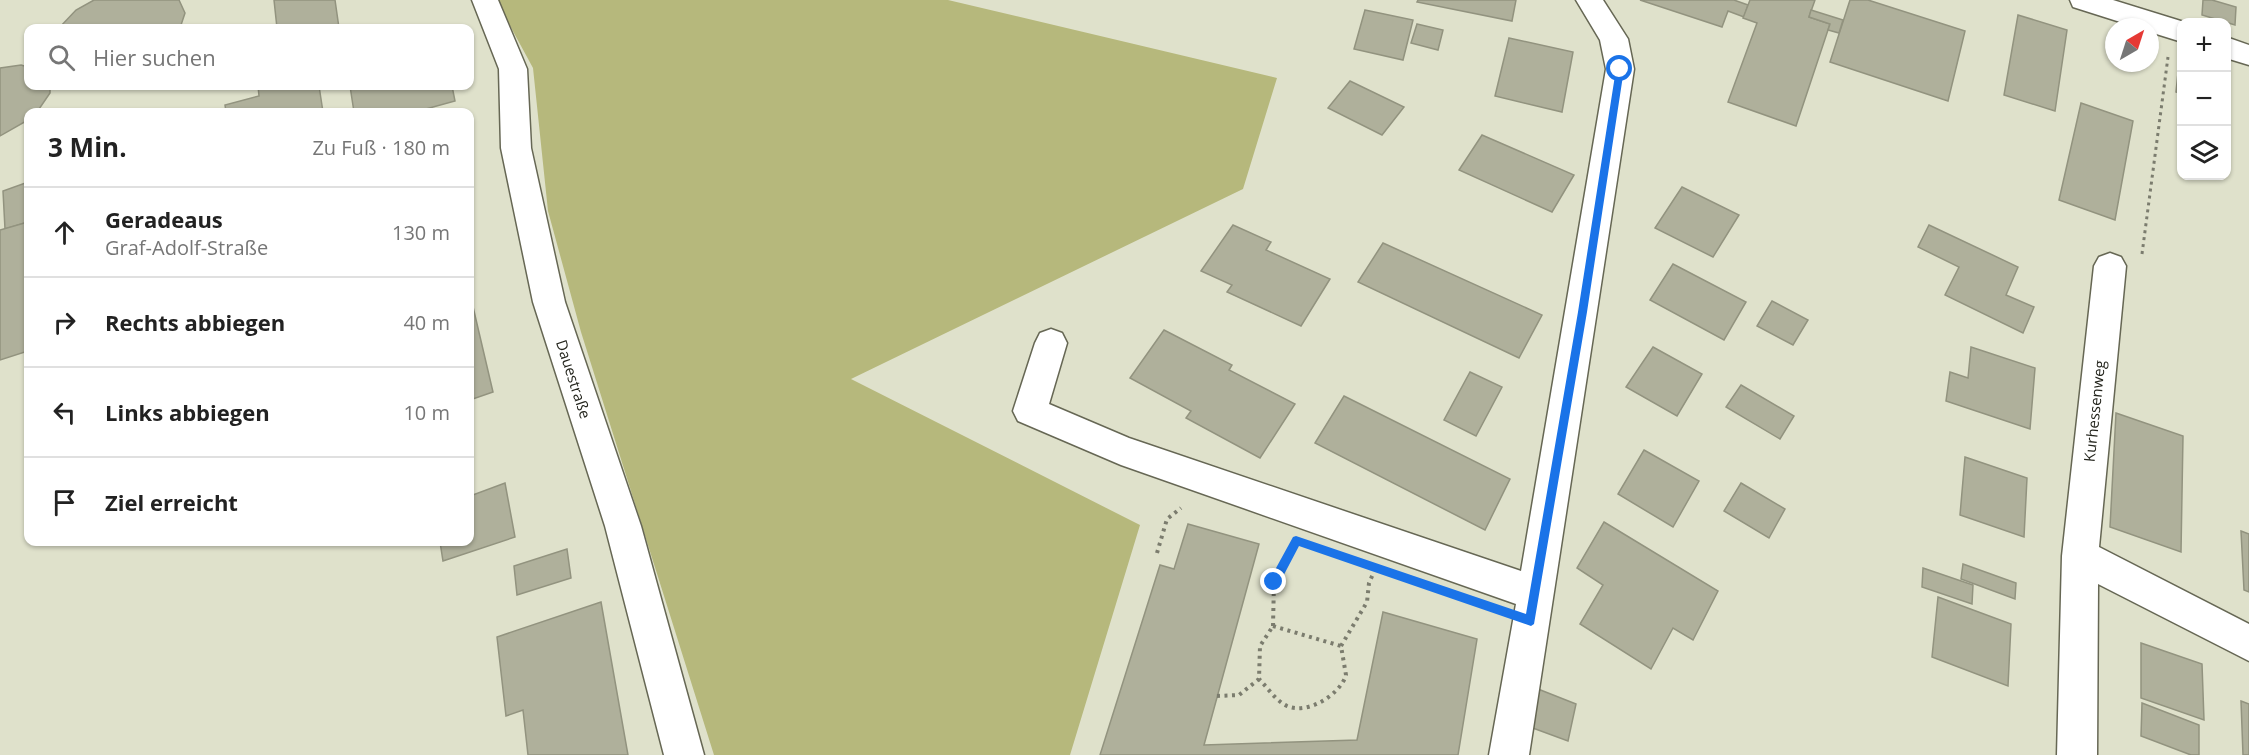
<!DOCTYPE html>
<html lang="de">
<head>
<meta charset="utf-8">
<style>
  :root { --surface:#fff; --page:#f6f6f6; --text:#222; --muted:#767676; --line:#e0e0e0 }
  body { margin:0; font-family:"Open Sans",sans-serif; background:var(--page); color:var(--text) }
  .controls { position:absolute; right:18px; top:18px; display:grid; overflow:hidden; border-radius:12px; box-shadow:0 2px 4px #0004 }
  .controls button { width:54px; height:54px; display:grid; place-items:center; padding:0; border:0; border-bottom:2px solid var(--line); background:var(--surface); color:var(--text); font:30px sans-serif }
  .compass { position:absolute; left:2105px; top:18px; width:54px; height:54px; border-radius:50%; background:var(--surface); box-shadow:0 2px 4px #0004; rotate:39deg }
  .stop { position:absolute; width:18px; height:18px; margin:-14px; border:4px solid #1a73e8; border-radius:50%; background:#fff }
  .stop.end { background:#1a73e8; border-color:#fff; box-shadow:0 2px 6px #0008 }
  .list { margin:0; padding:0; list-style:none }
  h2 { display:flex; justify-content:space-between; align-items:center; height:78px; margin:0; padding:0 24px; font-size:26px }
  h2 small { font-size:20px; font-weight:400; color:var(--muted) }
  .list li { display:grid; grid-template-columns:39px 1fr auto; gap:18px; align-items:center; box-sizing:border-box; height:90px; padding:0 24px; border-top:2px solid var(--line) }
  .list b { display:block; font-size:22px; white-space:nowrap }
  .list p { margin:0; font-size:20px; white-space:nowrap; color:var(--muted) }
  .list em { font-size:20px; font-style:normal; color:var(--muted) }
  .icon { flex:none; width:33px; height:33px; fill:none; stroke:currentColor; stroke-width:2; stroke-linecap:round; stroke-linejoin:round }
  .map { position:relative; flex:none; width:2249px; height:755px; overflow:hidden }
  .search { position:absolute; background:var(--surface); box-shadow:0 2px 4px #0004; left:24px; top:24px; width:450px; height:66px; display:flex; align-items:center; gap:15px; box-sizing:border-box; padding:0 21px; border-radius:12px; color:var(--muted); font-size:22px }
  .panel { position:absolute; background:var(--surface); box-shadow:0 2px 4px #0004; left:24px; top:108px; width:450px; height:438px; border-radius:12px }
  .map>svg:first-child { display:block }
  .green { fill:#b6b87c }
  .building { fill:#afb09b; stroke:#92937f; stroke-width:1.5 }
  .lines { fill:none; stroke-linecap:round; stroke-linejoin:round }
  .minor-casing { stroke:#666754; stroke-width:3 }
  .path-far1 { stroke:#7b7c6e; stroke-width:3; stroke-dasharray:3 4; stroke-linecap:butt }
  .path { stroke:#7b7c6e; stroke-width:4; stroke-dasharray:3 4.5; stroke-linecap:butt }
  .minor { fill:#fff; fill-rule:evenodd }
  .route { fill:#1a73e8 }
  .labels { text-anchor:middle; dominant-baseline:central; stroke-width:5; stroke-linejoin:round; paint-order:stroke }
  .street-label { font-size:15px; fill:#24251d; stroke:#fff }
</style>
</head>
<body>
<div class="map">
<svg width="2249" height="755" viewBox="0 0 2249 755">
  <rect width="100%" height="100%" fill="#dfe1cb"/>
  <polygon class="green" points="496,0 948,0 1277,78 1243,189 851,379 1140,525 1070,755 714,755 581,332 548,211 533,68"/>
  <g class="building">
    <polygon points="179,0 185,13 180,28 59,28 76,10 94,0"/>
    <polygon points="274,0 335,0 339,28 277,28"/>
    <polygon points="1418,0 1516,0 1512,21 1417,2"/>
    <polygon points="1640,0 1734,0 1748,5 1744,17 1728,11 1722,27"/>
    <polygon points="1750,0 1815,0 1809,17 1830,24 1796,126 1728,102 1757,23 1743,18"/>
    <polygon points="1850,0 1868,0 1965,31 1948,101 1830,62"/>
    <polygon points="2203,0 2212,0 2236,7 2235,25 2202,15"/>
    <polygon points="1365,10 1413,20 1403,60 1354,49"/>
    <polygon points="1811,10 1843,20 1839,33 1828,30 1830,24 1809,17"/>
    <polygon points="2018,15 2067,30 2055,111 2004,95"/>
    <polygon points="1417,24 1443,30 1438,50 1411,43"/>
    <polygon points="1509,38 1573,52 1562,112 1495,96"/>
    <polygon points="2179,63 2182,64 2182,94 2176,92"/>
    <polygon points="21,65 28,67 28,86 50,86 50,93 37,112 28,112 28,120 0,136 0,68"/>
    <polygon points="1350,81 1404,107 1382,135 1328,108"/>
    <polygon points="258,86 319,86 323,112 226,112 225,105 259,96"/>
    <polygon points="350,86 452,86 455,101 415,112 354,112"/>
    <polygon points="2081,103 2133,121 2115,220 2059,200"/>
    <polygon points="1482,135 1574,175 1552,212 1459,170"/>
    <polygon points="28,182 28,222 5,229 3,191"/>
    <polygon points="1682,187 1739,215 1713,257 1655,228"/>
    <polygon points="28,222 28,351 0,360 0,230"/>
    <polygon points="1233,225 1271,242 1266,250 1330,279 1301,326 1227,292 1232,285 1201,271"/>
    <polygon points="1929,225 2018,267 2006,295 2034,307 2023,333 1945,295 1959,267 1918,247"/>
    <polygon points="1383,243 1542,315 1519,358 1358,282"/>
    <polygon points="1673,264 1746,302 1724,340 1650,300"/>
    <polygon points="470,294 493,392 470,400"/>
    <polygon points="1772,301 1808,320 1793,345 1757,326"/>
    <polygon points="1164,330 1232,365 1229,370 1295,404 1260,458 1186,418 1191,411 1130,378"/>
    <polygon points="1653,347 1702,374 1677,416 1626,387"/>
    <polygon points="1971,347 2035,368 2030,429 1946,401 1950,372 1968,378"/>
    <polygon points="1470,372 1502,387 1476,436 1444,420"/>
    <polygon points="1741,385 1794,416 1780,439 1726,407"/>
    <polygon points="1344,396 1510,479 1485,530 1315,443"/>
    <polygon points="2116,413 2183,436 2181,552 2110,527"/>
    <polygon points="1644,450 1699,481 1673,527 1618,494"/>
    <polygon points="1965,457 2027,478 2024,537 1960,515"/>
    <polygon points="505,483 515,537 443,561 440,542 470,542 470,496"/>
    <polygon points="1741,483 1785,509 1769,538 1724,511"/>
    <polygon points="1604,522 1718,591 1693,640 1673,628 1651,669 1580,624 1603,585 1577,568"/>
    <polygon points="1188,524 1259,544 1204,745 1357,740 1383,612 1477,639 1458,755 1100,755 1160,565 1174,569"/>
    <polygon points="2241,531 2249,534 2249,592 2244,590"/>
    <polygon points="567,549 571,578 517,595 514,566"/>
    <polygon points="1963,564 2016,583 2015,599 1961,579"/>
    <polygon points="1923,568 1973,585 1972,604 1922,587"/>
    <polygon points="1938,597 2011,624 2008,686 1932,657"/>
    <polygon points="601,602 628,755 528,755 523,710 506,716 497,637"/>
    <polygon points="2141,643 2202,664 2204,720 2141,698"/>
    <polygon points="1538,689 1576,704 1568,741 1530,727"/>
    <polygon points="2241,701 2249,704 2249,755 2243,755"/>
    <polygon points="2142,703 2199,725 2199,755 2191,755 2141,736"/>
  </g>
  <g class="lines">
    <g class="minor-casing">
      <g id="minor">
        <polygon points="472,0 498,0 527,69 531,148 565,302 641,526 704,755 664,755 605,526 533,302 501,148 499,69"/>
        <polygon points="1576,0 1603,0 1628,39 1634,69 1529,755 1489,755 1516,604 1121,465 1018,421 1013,411 1035,343 1040,333 1051,329 1062,333 1067,343 1049,404 1129,438 1521,571 1606,69 1600,40"/>
        <polygon points="2070,0 2113,0 2184,22 2182,22 2182,42 2150,32 2150,27 2136,27 2073,7"/>
        <polygon points="2226,37 2249,45 2249,65 2226,58"/>
        <polygon points="2110,253 2121,257 2126,266 2099,547 2249,624 2249,661 2098,584 2097,755 2057,755 2062,556 2094,266 2099,257"/>
      </g>
    </g>
    <polyline class="path-far1" points="2142,254 2168,57"/>
    <g class="path">
      <polyline points="1157,553 1167,519 1181,508"/>
      <polyline points="1273,626 1274,582 1294,545"/>
      <path d="M1273 626 1341 646 1346 675C1340 695 1307 715 1287 706 1275 700 1268 688 1259 679L1260 646Z"/>
      <polyline points="1341,646 1367,602 1369,583 1373,574"/>
      <polyline points="1217,696 1239,695 1259,679"/>
    </g>
    <use href="#minor" class="minor"/>
  </g>
  <polygon class="route" points="1620,66 1624,69 1587,312 1534,624 1531,626 1299,546 1278,586 1270,586 1270,579 1293,537 1296,536 1526,614 1578,312 1616,69"/>
  <g class="labels">
    <g class="street-label">
      <text transform="translate(574 379) rotate(72)">Dauestraße</text>
      <text transform="translate(2094 411) rotate(-84)">Kurhessenweg</text>
    </g>
  </g>
</svg>
<div class="controls">
<button>+</button>
<button>−</button>
<button><svg class="icon" aria-label="layers" viewBox="0 0 24 24"><path d="M12 4l9 5-9 5-9-5zM3 14l9 5 9-5"/></svg></button>
</div>
<svg class="compass" viewBox="-18 -18 36 36"><path d="M0-13l5 13h-10z" fill="#e53935"/><path d="M0 13l5-13h-10z" fill="#767676"/></svg>
<div class="stop" style="left:1620px;top:69px"></div>
<div class="stop end" style="left:1274px;top:582px"></div>
<div class="search"><svg class="icon" aria-label="search" viewBox="0 0 24 24"><circle cx="10" cy="10" r="6"/><path d="M15 15l6 6"/></svg>Hier suchen</div>
<section class="panel">
<h2>3 Min.<small>Zu Fuß · 180 m</small></h2>
<ul class="list">
<li><svg class="icon" aria-label="ahead" viewBox="0 0 24 24"><path d="M12 20V5M6 11l6-6 6 6"/></svg><div><b>Geradeaus</b><p>Graf-Adolf-Straße</p></div><em>130 m</em></li>
<li><svg class="icon" aria-label="right" viewBox="0 0 24 24"><path d="M7 20v-9h11M14 6l5 5-5 5"/></svg><div><b>Rechts abbiegen</b></div><em>40 m</em></li>
<li><svg class="icon" aria-label="left" viewBox="0 0 24 24"><path d="M17 20v-9H6M10 6l-5 5 5 5"/></svg><div><b>Links abbiegen</b></div><em>10 m</em></li>
<li><svg class="icon" aria-label="arrive" viewBox="0 0 24 24"><path d="M6 21V4h12l-3 4 3 4H6"/></svg><div><b>Ziel erreicht</b></div></li>
</ul>
</section>
</div>
</body>
</html>
